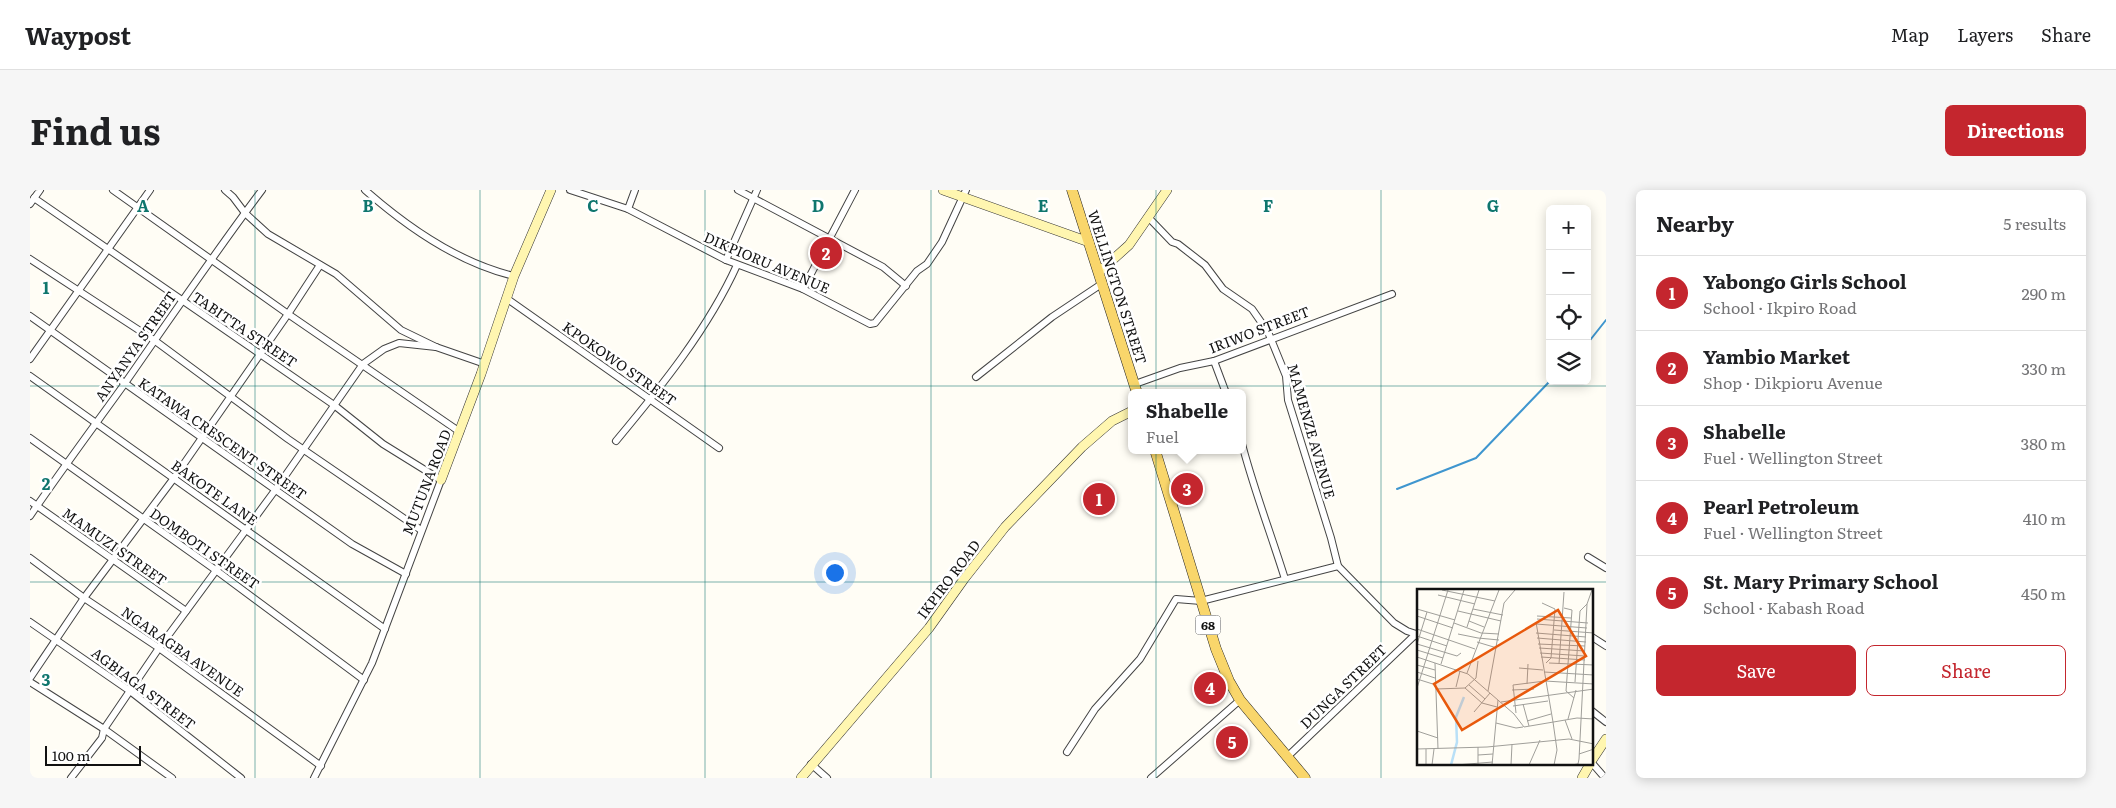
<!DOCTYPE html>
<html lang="en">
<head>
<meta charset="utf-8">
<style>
  :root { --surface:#fff; --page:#f6f6f6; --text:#202124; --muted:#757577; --line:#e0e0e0; --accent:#c4262e }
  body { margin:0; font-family:Literata,serif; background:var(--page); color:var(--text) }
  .controls { position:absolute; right:15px; top:15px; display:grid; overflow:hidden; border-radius:8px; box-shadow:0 2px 12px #0003 }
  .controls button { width:45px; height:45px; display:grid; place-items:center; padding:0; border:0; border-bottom:1px solid var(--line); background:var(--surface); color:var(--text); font:25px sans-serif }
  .scale { position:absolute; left:15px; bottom:12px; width:96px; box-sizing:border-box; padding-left:5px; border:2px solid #111; border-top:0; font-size:14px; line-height:18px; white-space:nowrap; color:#111; -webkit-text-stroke:4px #fff; paint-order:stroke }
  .you { position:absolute; left:804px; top:382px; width:18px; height:18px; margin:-12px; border:4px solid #fff; border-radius:50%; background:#1a73e8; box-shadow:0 0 0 8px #1a73e833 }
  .badge { display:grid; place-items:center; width:32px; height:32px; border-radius:50%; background:var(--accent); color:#fff; font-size:16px; font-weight:700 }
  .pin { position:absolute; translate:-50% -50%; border:2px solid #fff; box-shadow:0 1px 5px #0006 }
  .popup { position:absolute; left:1098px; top:199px; width:118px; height:65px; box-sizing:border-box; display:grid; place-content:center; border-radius:8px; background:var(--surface); filter:drop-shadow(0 1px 4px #0005); font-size:16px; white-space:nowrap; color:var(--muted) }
  .popup b { font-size:19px; color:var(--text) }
  .popup::after { content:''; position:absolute; left:50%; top:100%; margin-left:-10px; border:10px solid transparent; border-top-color:var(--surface) }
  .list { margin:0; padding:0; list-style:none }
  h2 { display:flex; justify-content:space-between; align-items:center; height:65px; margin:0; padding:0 20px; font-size:21px }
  h2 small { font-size:16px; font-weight:400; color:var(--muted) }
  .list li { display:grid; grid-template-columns:32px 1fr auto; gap:15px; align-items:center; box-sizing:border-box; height:75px; padding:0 20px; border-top:1px solid var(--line) }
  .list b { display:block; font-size:19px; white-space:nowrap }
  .list p { margin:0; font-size:16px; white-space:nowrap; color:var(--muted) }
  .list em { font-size:16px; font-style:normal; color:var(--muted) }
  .actions { display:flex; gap:10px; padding:15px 20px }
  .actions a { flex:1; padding:11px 0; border:1px solid var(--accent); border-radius:8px; text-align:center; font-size:18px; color:var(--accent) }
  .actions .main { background:var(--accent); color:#fff }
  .icon { flex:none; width:28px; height:28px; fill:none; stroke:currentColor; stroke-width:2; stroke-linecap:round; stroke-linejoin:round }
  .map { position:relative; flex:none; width:1576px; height:588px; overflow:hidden; border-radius:8px }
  header { display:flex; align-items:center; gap:30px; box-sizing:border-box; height:70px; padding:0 25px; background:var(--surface); border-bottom:1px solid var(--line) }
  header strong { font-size:24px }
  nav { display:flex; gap:28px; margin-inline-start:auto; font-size:18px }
  .intro { display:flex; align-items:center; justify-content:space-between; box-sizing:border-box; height:120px; padding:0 30px }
  h1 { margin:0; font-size:35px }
  .button { padding:12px 22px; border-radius:8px; background:var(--accent); color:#fff; font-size:18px; font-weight:700 }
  main { display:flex; gap:30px; padding:0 30px }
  aside { flex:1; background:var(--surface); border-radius:8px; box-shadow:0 2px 12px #0003 }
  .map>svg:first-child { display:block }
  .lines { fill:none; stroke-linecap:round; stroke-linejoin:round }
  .stream { stroke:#3f96cf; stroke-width:2 }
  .street-casing { stroke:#444; stroke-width:8 }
  .secondary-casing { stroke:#333; stroke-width:10 }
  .primary-casing { stroke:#222; stroke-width:11 }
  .street { stroke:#fff; stroke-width:6 }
  .secondary { stroke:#fff6b0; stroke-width:9 }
  .primary { stroke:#f9d66b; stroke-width:10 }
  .grid { fill:none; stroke:#0f766e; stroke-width:1; stroke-opacity:0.55 }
  .labels { text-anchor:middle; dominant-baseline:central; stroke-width:5; stroke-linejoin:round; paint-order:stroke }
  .shield { fill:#fff; stroke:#585858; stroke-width:1 }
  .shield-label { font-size:12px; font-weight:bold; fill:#111 }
  .street-label { font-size:14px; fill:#111; stroke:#fff }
  .inset-river { fill:none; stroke:#b9e0f7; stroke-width:2.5 }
  .inset-road { fill:none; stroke:#a09f9a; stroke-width:1 }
  .view { fill:#e8590c; fill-opacity:0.15; stroke:#e8590c; stroke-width:2.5 }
  .inset-edge { fill:none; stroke:#111; stroke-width:2.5 }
  .grid-label { font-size:16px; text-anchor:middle; font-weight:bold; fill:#0f766e; stroke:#fff; stroke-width:5; stroke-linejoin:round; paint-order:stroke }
</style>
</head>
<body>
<header>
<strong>Waypost</strong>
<nav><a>Map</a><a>Layers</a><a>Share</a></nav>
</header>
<div class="intro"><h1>Find us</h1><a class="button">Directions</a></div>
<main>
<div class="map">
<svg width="1576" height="588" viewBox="0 0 1576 588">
  <rect width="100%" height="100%" fill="#fffdf5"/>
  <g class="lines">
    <g class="stream">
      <polyline points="1557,154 1576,130"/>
      <polyline points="1367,299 1446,268 1520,191"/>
    </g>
    <g class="street-casing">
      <g id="street">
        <polyline points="83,0 258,124 430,242"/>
        <polyline points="195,0 203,7 215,23 238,44 306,84 371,140 406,157 455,174"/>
        <path d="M335 0C377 37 429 73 484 86"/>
        <polyline points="540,0 598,19 696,70 773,99 840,134 845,133 887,81 897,74 912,52 936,0"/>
        <polyline points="708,0 853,77 876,96"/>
        <polyline points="4,8 304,215 353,254 411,290 342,473 284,588"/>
        <polyline points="0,14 10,0"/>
        <polyline points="598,19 605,0"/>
        <polyline points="1118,27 1142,52 1148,54 1175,75 1193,99 1222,119 1238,142 1256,186 1258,210 1301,348 1308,376 1364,433 1377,441 1386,444 1388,447"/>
        <polyline points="0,69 124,150 258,249 391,340"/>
        <polyline points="696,70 727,0"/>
        <polyline points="773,99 825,0"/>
        <polyline points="476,108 689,258"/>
        <polyline points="0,126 322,354 376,384"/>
        <polyline points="0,169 120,0"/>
        <polyline points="1184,171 1196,203"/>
        <polyline points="0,186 355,439"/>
        <polyline points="946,187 1022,127 1073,93"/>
        <polyline points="1105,194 1150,178 1184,171 1362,104"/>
        <polyline points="0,248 187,381 334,490"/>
        <path d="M586 251C631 197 678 139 707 75"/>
        <path d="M1212 254C1224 300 1241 344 1255 389"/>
        <polyline points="0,311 156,421"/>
        <path d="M0 326C30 282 62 239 93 196 139 130 184 64 232 0"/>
        <polyline points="1558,367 1576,378"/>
        <polyline points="0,368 54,408 129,458 291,576"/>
        <polyline points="0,432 100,501 211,588"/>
        <polyline points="1562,447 1576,456"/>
        <polyline points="0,488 54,408 144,288 258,124 290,75"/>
        <polyline points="0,492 74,539 142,588"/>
        <polyline points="1562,521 1576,532"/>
        <polyline points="1037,562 1065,519 1110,469 1146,409 1171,411 1308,376"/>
        <polyline points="1257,567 1386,444"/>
        <polyline points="1562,573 1575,588"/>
        <polyline points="781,574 797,588"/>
        <polyline points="41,588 72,548 74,539 129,458 246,299 333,174 354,159 369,153 406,157"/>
        <polyline points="1121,588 1210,510"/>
      </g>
    </g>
    <g class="secondary-casing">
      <g id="secondary">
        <polyline points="913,0 1059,52"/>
        <polyline points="1069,82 1099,55 1137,0"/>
        <polyline points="411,290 451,184 484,86 521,0"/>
        <polyline points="1562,570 1576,549"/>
        <polyline points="771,588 899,438 934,389 975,337 1052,257 1082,231 1102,221"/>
        <polyline points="1552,588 1560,574"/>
      </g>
    </g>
    <g class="primary-casing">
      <g id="primary">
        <polyline points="1042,0 1107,203"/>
        <polyline points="1125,260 1186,459 1199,491 1210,510 1275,588"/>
      </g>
    </g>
    <use href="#street" class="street"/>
    <use href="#secondary" class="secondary"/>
    <use href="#primary" class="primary"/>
  </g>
  <path class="grid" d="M225 0V588M450 0V588M675 0V588M901 0V588M1126 0V588M1351 0V588M0 196H1576M0 392H1576"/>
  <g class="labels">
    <rect class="shield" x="1165.5" y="425.5" width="25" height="19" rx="4"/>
    <g class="shield-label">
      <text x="1178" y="435">68</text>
    </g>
    <g class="street-label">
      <text transform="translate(737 72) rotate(23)">DIKPIORU AVENUE</text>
      <text transform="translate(1088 97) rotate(72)">WELLINGTON STREET</text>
      <text transform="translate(215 139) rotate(34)">TABITTA STREET</text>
      <text transform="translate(1229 139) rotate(-21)">IRIWO STREET</text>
      <text transform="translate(105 156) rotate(-55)">ANYANYA STREET</text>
      <text transform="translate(590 173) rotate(35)">KPOKOWO STREET</text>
      <text transform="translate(1282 241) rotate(74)">MAMENZE AVENUE</text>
      <text transform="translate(193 248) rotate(35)">KATAWA CRESCENT STREET</text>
      <text transform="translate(396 292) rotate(-69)">MUTUNA ROAD</text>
      <text transform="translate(185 302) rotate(35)">BAKOTE LANE</text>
      <text transform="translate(85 356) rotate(35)">MAMUZI STREET</text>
      <text transform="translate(175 358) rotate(35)">DOMBOTI STREET</text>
      <text transform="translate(918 389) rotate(-53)">IKPIRO ROAD</text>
      <text transform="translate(153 461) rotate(35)">NGARAGBA AVENUE</text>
      <text transform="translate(1313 496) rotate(-44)">DUNGA STREET</text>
      <text transform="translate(114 498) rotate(37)">AGBIAGA STREET</text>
    </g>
  </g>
  <g transform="translate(1387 399)">
    <rect width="176" height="176" fill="#fffdf5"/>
    <path class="inset-river" d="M34 176 40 153 39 128 47 108"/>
    <path class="inset-road" d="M25 1 78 12M21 6 58 15M125 14 138 20 134 69 129 74M147 19 155 21 149 102 157 109M0 20 38 31M56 20 86 26M41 22 84 32M0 27 36 39M120 27 154 29M120 30 171 34M52 32 67 38M119 33 136 133M37 34 64 44 82 45M119 35 170 39M50 38 62 1M0 40 58 60M137 41 177 44M119 44 169 48M41 45 61 49M0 47 30 57M61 49 82 51M120 49 169 53M60 53 80 59M0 55 40 67 44 64M0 55 10 23M121 55 168 57M122 59 168 62M0 61 26 69M123 64 168 67M0 68 51 85 97 125 107 138 160 129 177 130M124 68 168 71M18 74 21 160M132 74 177 76M24 75 47 1M142 75 147 3M0 76 18 81M102 79 126 81M0 83 18 89M127 83 177 86M50 84 82 1M0 90 19 96M128 92 177 95M158 93 163 22 170 15M110 95 111 75M52 96 68 110M39 98 43 82M0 99 31 1M48 99 59 89 61 72M19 100 48 99 65 114 80 118M95 101 117 100M71 102 87 14 98 1M84 113 177 100M106 115 112 137M96 117 131 112M57 123 73 104M99 124 96 96 128 92M151 130 159 101M148 131 155 150M110 132 134 125M136 133 140 161 137 176M79 134 99 139 106 138M0 142 21 149M0 160 70 158 152 150 177 155M162 165 177 160M61 166 76 165M61 175V158M9 176V160M15 176 17 160M39 176 76 173M75 176 81 111M94 176 95 155M112 176 123 151M154 176 161 175 162 170 170 15 175 1"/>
    <path class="view" d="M141 21 169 67 45 141 17 95Z"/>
    <rect width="176" height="176" class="inset-edge"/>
  </g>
  <g class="grid-label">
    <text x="113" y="22">A</text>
    <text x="338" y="22">B</text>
    <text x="563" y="22">C</text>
    <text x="788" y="22">D</text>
    <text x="1013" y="22">E</text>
    <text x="1238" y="22">F</text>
    <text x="1463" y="22">G</text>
    <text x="16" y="104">1</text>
    <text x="16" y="300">2</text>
    <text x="16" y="496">3</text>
  </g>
</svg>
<div class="controls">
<button>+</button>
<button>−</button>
<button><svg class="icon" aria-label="locate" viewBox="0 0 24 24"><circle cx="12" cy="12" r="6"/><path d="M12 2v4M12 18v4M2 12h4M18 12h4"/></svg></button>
<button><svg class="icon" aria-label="layers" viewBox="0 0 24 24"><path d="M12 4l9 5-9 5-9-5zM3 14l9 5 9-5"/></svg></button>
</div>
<div class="scale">100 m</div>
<div class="you"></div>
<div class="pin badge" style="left:1069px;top:309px">1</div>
<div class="pin badge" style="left:796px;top:63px">2</div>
<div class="pin badge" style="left:1157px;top:299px">3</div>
<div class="popup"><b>Shabelle</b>Fuel</div>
<div class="pin badge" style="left:1180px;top:498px">4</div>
<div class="pin badge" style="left:1202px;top:552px">5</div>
</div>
<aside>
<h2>Nearby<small>5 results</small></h2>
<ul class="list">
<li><span class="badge">1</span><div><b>Yabongo Girls School</b><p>School · Ikpiro Road</p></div><em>290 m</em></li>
<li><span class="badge">2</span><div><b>Yambio Market</b><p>Shop · Dikpioru Avenue</p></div><em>330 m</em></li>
<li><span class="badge">3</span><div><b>Shabelle</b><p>Fuel · Wellington Street</p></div><em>380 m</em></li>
<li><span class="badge">4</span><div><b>Pearl Petroleum</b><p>Fuel · Wellington Street</p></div><em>410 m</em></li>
<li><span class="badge">5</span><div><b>St. Mary Primary School</b><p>School · Kabash Road</p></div><em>450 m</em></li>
</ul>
<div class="actions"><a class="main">Save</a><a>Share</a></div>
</aside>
</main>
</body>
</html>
